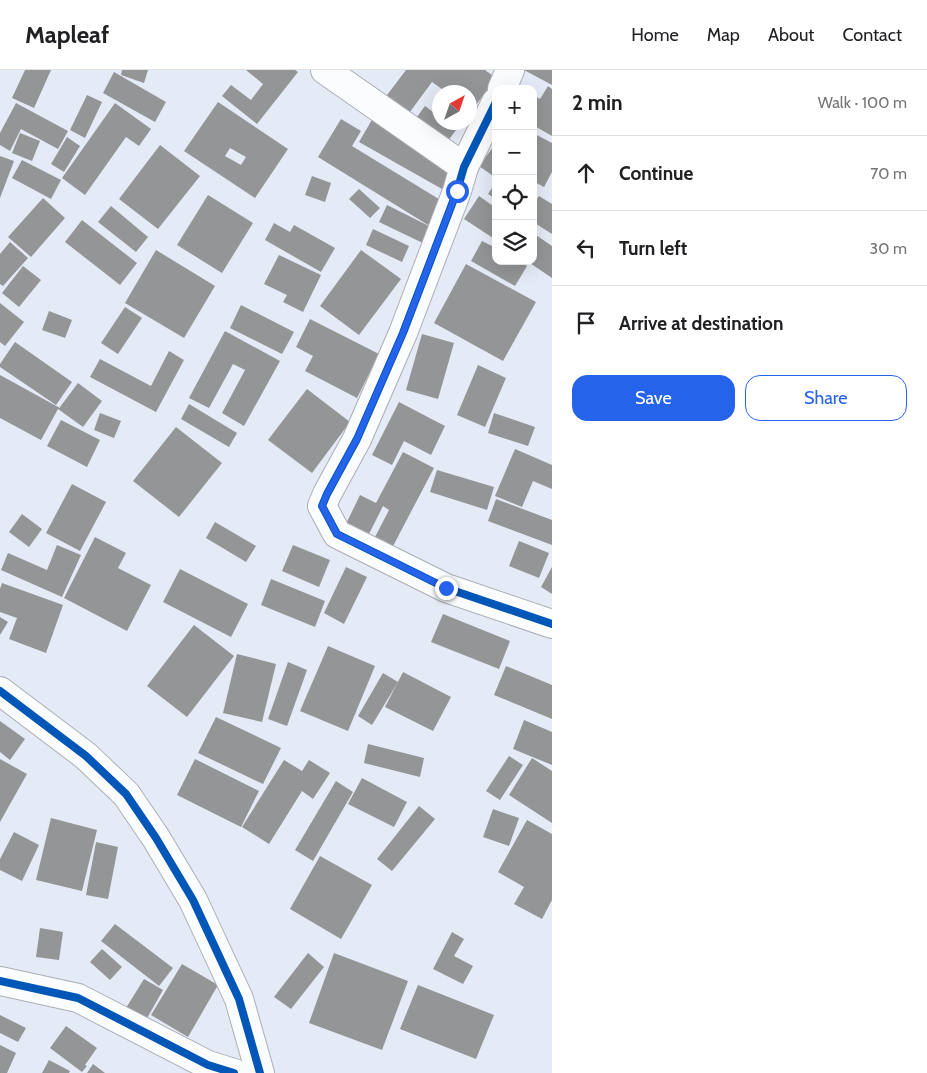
<!DOCTYPE html>
<html lang="en">
<head>
<meta charset="utf-8">
<style>
  :root { --surface:#fff; --page:#f6f6f6; --text:#202124; --muted:#757577; --line:#e0e0e0; --accent:#2563eb }
  body { margin:0; font-family:Cabin,sans-serif; background:var(--page); color:var(--text) }
  .controls { position:absolute; right:15px; top:15px; display:grid; overflow:hidden; border-radius:10px; box-shadow:0 5px 20px #0002 }
  .controls button { width:45px; height:45px; display:grid; place-items:center; padding:0; border:0; border-bottom:1px solid var(--line); background:var(--surface); color:var(--text); font:25px sans-serif }
  .compass { position:absolute; left:432px; top:15px; width:45px; height:45px; border-radius:50%; background:var(--surface); box-shadow:0 5px 20px #0002; rotate:40deg }
  .stop { position:absolute; width:15px; height:15px; margin:-11px; border:4px solid #2563eb; border-radius:50%; background:#fff }
  .stop.end { background:#2563eb; border-color:#fff; box-shadow:0 1px 5px #0008 }
  .list { margin:0; padding:0; list-style:none }
  h2 { display:flex; justify-content:space-between; align-items:center; height:65px; margin:0; padding:0 20px; font-size:21px }
  h2 small { font-size:16px; font-weight:400; color:var(--muted) }
  .list li { display:grid; grid-template-columns:32px 1fr auto; gap:15px; align-items:center; box-sizing:border-box; height:75px; padding:0 20px; border-top:1px solid var(--line) }
  .list b { display:block; font-size:19px; white-space:nowrap }
  .list em { font-size:16px; font-style:normal; color:var(--muted) }
  .actions { display:flex; gap:10px; padding:15px 20px }
  .actions a { flex:1; padding:11px 0; border:1px solid var(--accent); border-radius:15px; text-align:center; font-size:18px; color:var(--accent) }
  .actions .main { background:var(--accent); color:#fff }
  .icon { flex:none; width:28px; height:28px; fill:none; stroke:currentColor; stroke-width:2; stroke-linecap:round; stroke-linejoin:round }
  .map { position:relative; flex:none; width:552px; height:1003px; overflow:hidden }
  header { display:flex; align-items:center; gap:30px; box-sizing:border-box; height:70px; padding:0 25px; background:var(--surface); border-bottom:1px solid var(--line) }
  header strong { font-size:24px }
  nav { display:flex; gap:28px; margin-inline-start:auto; font-size:18px }
  main { display:flex }
  aside { flex:1; background:var(--surface) }
  .map>svg:first-child { display:block }
  .building { fill:#939596; fill-rule:evenodd }
  .lines { fill:none; stroke-linecap:round; stroke-linejoin:round }
  .street-casing { stroke:#aaaeb6; stroke-width:30 }
  .street { stroke:#fbfcfe; stroke-width:28 }
  .cycleway-casing { stroke:#fff; stroke-width:11 }
  .cycleway { stroke:#0057b8; stroke-width:8 }
  .route { stroke:#2563eb; stroke-width:6 }
</style>
</head>
<body>
<header>
<strong>Mapleaf</strong>
<nav><a>Home</a><a>Map</a><a>About</a><a>Contact</a></nav>
</header>
<main>
<div class="map">
<svg width="552" height="1003" viewBox="0 0 552 1003">
  <rect width="100%" height="100%" fill="#e5ebf6"/>
  <g class="building">
    <polygon points="25,0 51,0 34,38 12,28"/>
    <polygon points="122,0 148,0 144,13 121,5"/>
    <polygon points="246,0 295,0 298,2 257,54 222,26 231,15 251,30 263,14"/>
    <polygon points="406,0 485,0 496,8 470,43 470,22 446,22 432,12 404,50 381,33"/>
    <polygon points="524,0 552,0 552,15"/>
    <polygon points="114,2 166,32 155,52 103,23"/>
    <polygon points="548,16 552,19 552,66 533,55 533,25 540,29"/>
    <polygon points="87,25 102,32 85,68 70,60"/>
    <path d="M218 32 288 79 255 128 184 81ZM230 78 246 87 241 95 225 86Z"/>
    <polygon points="16,33 68,61 58,79 21,59 10,81 0,75 0,63"/>
    <polygon points="115,33 151,59 139,76 126,67 85,125 62,108"/>
    <polygon points="425,36 437,45 440,41 440,52 462,52 442,79 411,55"/>
    <polygon points="373,48 455,96 442,119 359,72"/>
    <polygon points="341,49 361,61 352,76 442,131 428,155 318,87"/>
    <polygon points="20,63 40,71 32,91 12,83"/>
    <polygon points="533,63 552,73 552,102 544,117 533,111"/>
    <polygon points="67,67 80,76 64,102 51,94"/>
    <polygon points="496,73 496,108 479,96"/>
    <polygon points="160,75 200,106 158,159 119,129"/>
    <polygon points="0,86 14,91 0,128"/>
    <polygon points="22,90 61,110 51,129 12,108"/>
    <polygon points="312,106 331,113 325,132 305,125"/>
    <polygon points="496,112 496,129 488,124"/>
    <polygon points="359,119 380,138 370,148 349,129"/>
    <polygon points="208,125 253,153 222,203 177,175"/>
    <polygon points="479,126 496,138 496,170 464,149"/>
    <polygon points="539,126 552,134 552,164 533,152 533,134"/>
    <polygon points="43,128 65,148 31,187 8,167"/>
    <polygon points="387,135 437,160 429,176 379,152"/>
    <polygon points="111,136 148,167 136,182 98,152"/>
    <polygon points="82,150 137,193 120,215 65,172"/>
    <polygon points="274,153 290,162 294,155 335,178 321,202 265,170"/>
    <polygon points="373,159 409,176 402,192 366,175"/>
    <polygon points="533,163 552,176 552,208 527,191 533,191"/>
    <polygon points="482,171 496,178 496,191 519,191 527,196 515,216 471,191"/>
    <polygon points="10,172 28,188 3,216 0,214 0,184"/>
    <polygon points="156,180 215,216 184,268 125,233"/>
    <polygon points="361,180 401,209 359,265 320,236"/>
    <polygon points="279,185 321,205 303,242 283,232 287,225 264,214"/>
    <polygon points="466,194 536,232 503,291 434,253"/>
    <polygon points="23,196 41,210 19,237 2,223"/>
    <polygon points="0,233 24,252 5,276 0,272"/>
    <polygon points="241,235 294,262 282,284 230,258"/>
    <polygon points="125,237 142,248 118,284 101,273"/>
    <polygon points="49,241 72,250 65,268 42,260"/>
    <polygon points="310,249 379,284 357,328 305,301 313,286 296,277"/>
    <polygon points="225,261 280,291 244,356 222,343 245,300 233,294 209,338 189,328"/>
    <polygon points="422,264 454,273 438,329 406,320"/>
    <polygon points="15,272 72,312 56,335 0,297 0,294"/>
    <polygon points="169,281 184,290 156,342 90,307 100,289 151,316"/>
    <polygon points="478,295 506,308 485,357 457,345"/>
    <polygon points="0,305 60,338 60,337 78,313 102,331 83,357 58,339 41,370 0,348"/>
    <polygon points="307,319 350,352 312,403 268,370"/>
    <polygon points="399,332 445,356 431,385 404,371 392,395 372,385"/>
    <polygon points="189,334 237,363 229,377 181,349"/>
    <polygon points="100,343 121,351 114,368 94,360"/>
    <polygon points="494,343 535,357 528,376 488,363"/>
    <polygon points="61,350 100,370 87,397 47,376"/>
    <polygon points="176,357 222,393 179,447 133,411"/>
    <polygon points="515,379 552,395 552,419 533,411 522,437 495,426"/>
    <polygon points="403,382 434,398 392,478 374,469 389,440 383,436 368,466 346,454 360,425 376,433"/>
    <polygon points="437,400 494,417 487,440 430,422"/>
    <polygon points="72,414 106,432 80,481 46,463"/>
    <polygon points="496,429 552,450 552,475 488,451"/>
    <polygon points="22,444 42,459 29,477 9,462"/>
    <polygon points="215,452 256,476 246,492 206,468"/>
    <polygon points="95,467 126,483 118,498 151,515 127,561 64,528"/>
    <polygon points="519,471 549,483 539,508 509,496"/>
    <polygon points="57,475 81,485 62,527 1,500 8,483 47,500"/>
    <polygon points="293,475 330,490 319,517 282,501"/>
    <polygon points="346,497 367,507 344,554 324,543"/>
    <polygon points="552,497 552,524 541,517"/>
    <polygon points="180,499 248,534 231,567 163,532"/>
    <polygon points="271,509 325,531 315,557 261,535"/>
    <polygon points="2,513 63,535 46,583 9,569 17,548 0,542 0,519"/>
    <polygon points="443,544 510,571 499,599 431,572"/>
    <polygon points="0,547 8,552 0,565"/>
    <polygon points="194,555 234,586 187,647 147,616"/>
    <polygon points="328,576 375,596 348,661 300,641"/>
    <polygon points="237,584 276,594 262,652 223,643"/>
    <polygon points="288,592 307,600 287,656 268,649"/>
    <polygon points="506,596 552,615 552,649 494,625"/>
    <polygon points="403,602 451,627 433,661 385,637"/>
    <polygon points="383,603 398,612 372,655 358,646"/>
    <polygon points="216,647 281,678 263,714 198,683"/>
    <polygon points="524,650 552,662 552,695 513,679"/>
    <polygon points="0,651 25,669 10,690 0,682"/>
    <polygon points="368,674 424,688 420,707 364,693"/>
    <polygon points="509,686 523,695 500,730 486,721"/>
    <polygon points="532,688 552,701 552,753 509,725"/>
    <polygon points="0,689 27,704 0,752"/>
    <polygon points="195,689 259,721 241,757 177,725"/>
    <polygon points="284,690 302,701 309,690 330,703 313,729 302,721 269,774 242,757"/>
    <polygon points="362,708 407,732 394,757 348,734"/>
    <polygon points="336,711 353,722 313,791 295,780"/>
    <polygon points="419,736 435,749 392,801 377,789"/>
    <polygon points="493,739 519,748 509,776 483,767"/>
    <polygon points="51,748 97,760 82,821 36,810"/>
    <polygon points="527,750 552,764 552,830 542,849 514,834 524,817 498,802"/>
    <polygon points="14,762 39,775 22,811 0,800 0,789"/>
    <polygon points="96,772 118,777 108,829 86,825"/>
    <polygon points="320,786 372,815 341,869 290,839"/>
    <polygon points="115,854 173,898 159,916 101,871"/>
    <polygon points="40,858 63,862 59,890 36,887"/>
    <polygon points="452,862 464,869 454,886 473,896 463,914 433,899"/>
    <polygon points="102,879 122,897 110,910 90,892"/>
    <polygon points="308,883 324,897 291,939 274,927"/>
    <polygon points="334,883 408,911 382,980 309,953"/>
    <polygon points="182,894 218,915 188,967 151,945"/>
    <polygon points="144,909 163,920 146,950 126,938"/>
    <polygon points="418,915 494,945 476,989 400,959"/>
    <polygon points="0,945 26,958 18,972 0,963"/>
    <polygon points="66,956 97,978 85,995 87,996 82,1002 50,978"/>
    <polygon points="0,975 16,983 7,1003 0,1003"/>
    <polygon points="49,990 70,1001 69,1003 42,1003"/>
    <polygon points="93,994 105,1003 87,1003"/>
  </g>
  <g class="lines">
    <g class="street-casing">
      <g id="street">
        <polyline points="325,0 464,97"/>
        <polyline points="502,19 510,0"/>
        <polyline points="496,32 464,97 457,121 403,263 357,369 327,424 322,436 337,464 446,518 552,554"/>
        <polyline points="0,621 86,686 126,724 156,768 193,830 239,929 260,1003"/>
        <polyline points="0,911 78,928 208,995 234,1003"/>
      </g>
    </g>
    <use href="#street" class="street"/>
    <g class="cycleway-casing">
      <g id="cycleway">
        <polyline points="496,32 464,97 457,121 403,263 357,369 327,424 322,436 337,464 446,518 552,554"/>
        <polyline points="0,621 86,686 126,724 156,768 193,830 239,929 260,1003"/>
        <polyline points="0,911 78,928 208,995 234,1003"/>
      </g>
    </g>
    <use href="#cycleway" class="cycleway"/>
  </g>
  <g class="lines">
    <polyline class="route" points="446,518 337,464 322,436 327,424 357,369 403,263 457,121"/>
  </g>
</svg>
<div class="controls">
<button>+</button>
<button>−</button>
<button><svg class="icon" aria-label="locate" viewBox="0 0 24 24"><circle cx="12" cy="12" r="6"/><path d="M12 2v4M12 18v4M2 12h4M18 12h4"/></svg></button>
<button><svg class="icon" aria-label="layers" viewBox="0 0 24 24"><path d="M12 4l9 5-9 5-9-5zM3 14l9 5 9-5"/></svg></button>
</div>
<svg class="compass" viewBox="-18 -18 36 36"><path d="M0-13l5 13h-10z" fill="#e53935"/><path d="M0 13l5-13h-10z" fill="#757577"/></svg>
<div class="stop" style="left:457px;top:121px"></div>
<div class="stop end" style="left:446px;top:518px"></div>
</div>
<aside>
<h2>2 min<small>Walk · 100 m</small></h2>
<ul class="list">
<li><svg class="icon" aria-label="ahead" viewBox="0 0 24 24"><path d="M12 20V5M6 11l6-6 6 6"/></svg><div><b>Continue</b></div><em>70 m</em></li>
<li><svg class="icon" aria-label="left" viewBox="0 0 24 24"><path d="M17 20v-9H6M10 6l-5 5 5 5"/></svg><div><b>Turn left</b></div><em>30 m</em></li>
<li><svg class="icon" aria-label="arrive" viewBox="0 0 24 24"><path d="M6 21V4h12l-3 4 3 4H6"/></svg><div><b>Arrive at destination</b></div></li>
</ul>
<div class="actions"><a class="main">Save</a><a>Share</a></div>
</aside>
</main>
</body>
</html>
